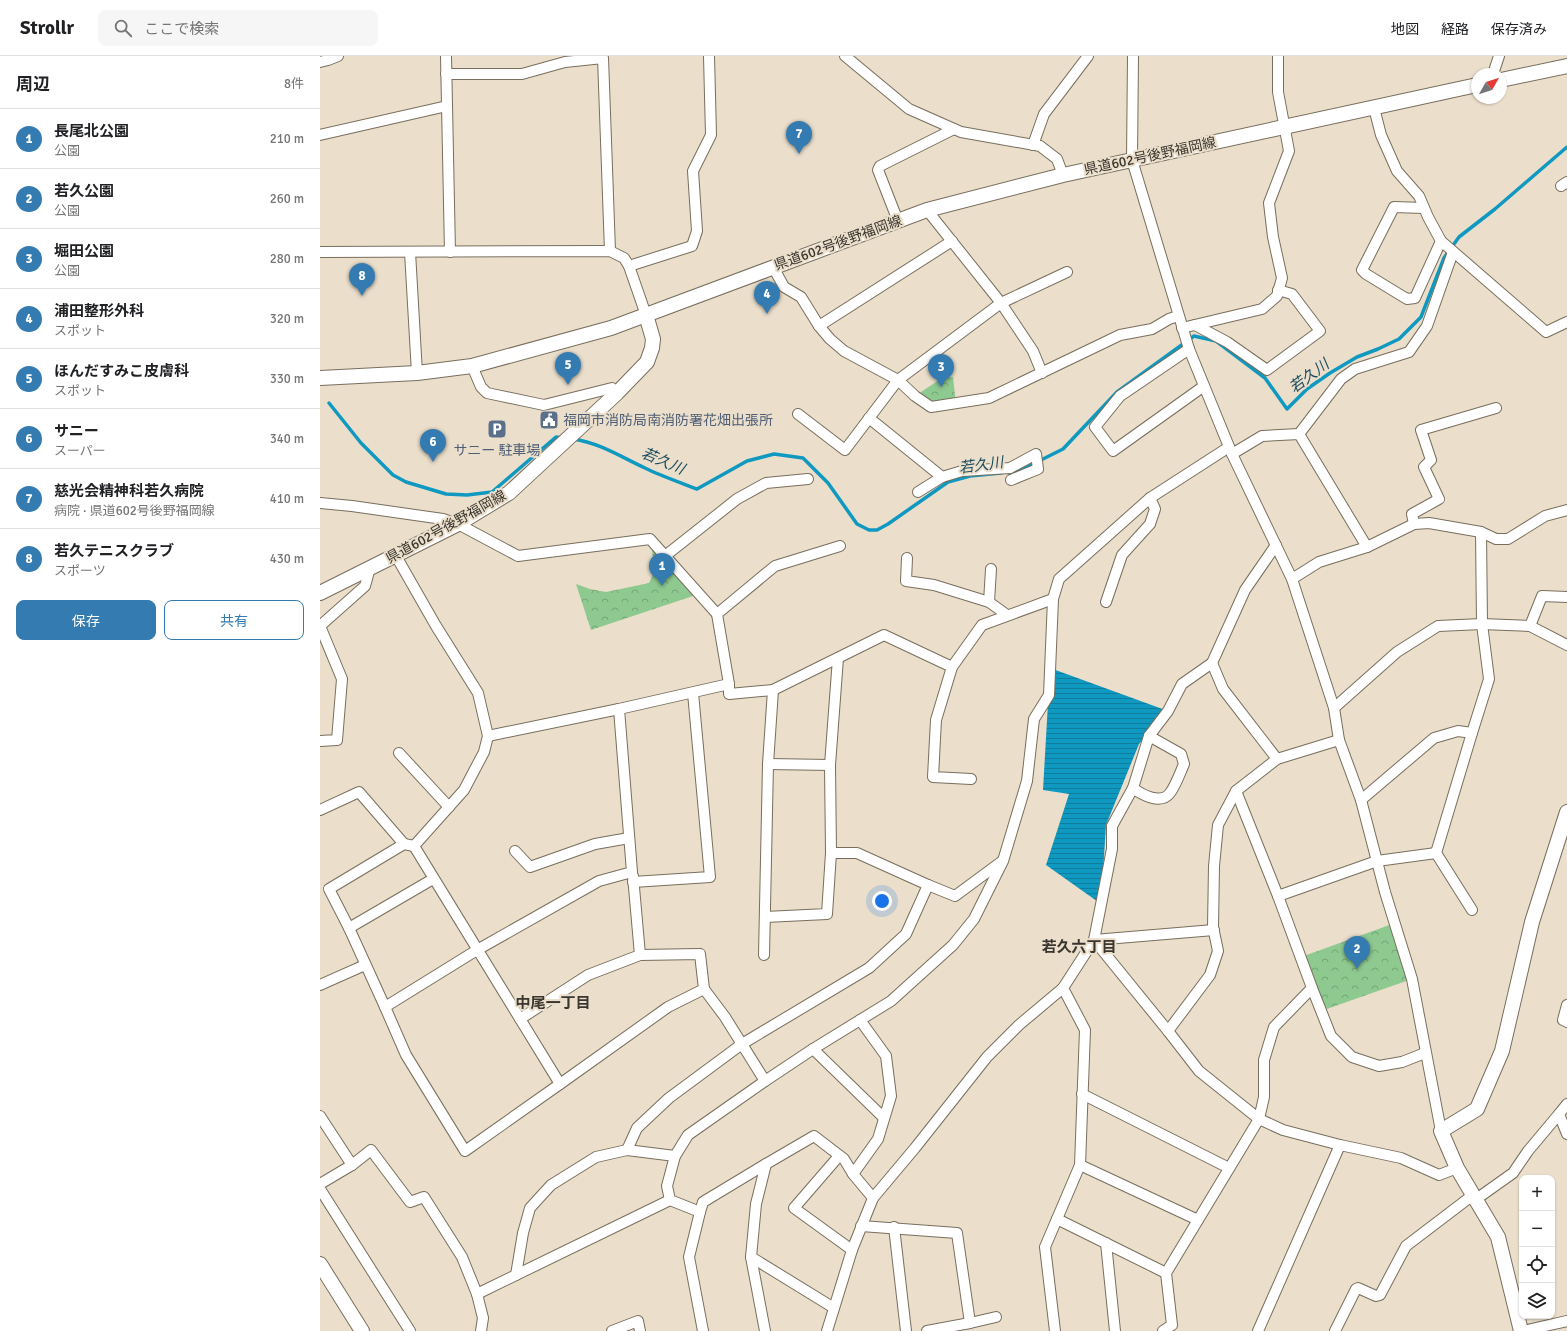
<!DOCTYPE html>
<html lang="ja">
<head>
<meta charset="utf-8">
<style>
  :root { --surface:#fff; --page:#f6f6f6; --text:#202124; --muted:#757577; --line:#e0e0e0; --accent:#337bb0 }
  body { margin:0; font-family:Signika,"Noto Sans JP",sans-serif; background:var(--page); color:var(--text) }
  .controls { position:absolute; right:12px; bottom:12px; display:grid; overflow:hidden; border-radius:8px; box-shadow:0 1px 3px #0004 }
  .controls button { width:36px; height:36px; display:grid; place-items:center; padding:0; border:0; border-bottom:1px solid var(--line); background:var(--surface); color:var(--text); font:20px sans-serif }
  .compass { position:absolute; left:1151px; top:12px; width:36px; height:36px; border-radius:50%; background:var(--surface); box-shadow:0 1px 3px #0004; rotate:51deg }
  .you { position:absolute; left:562px; top:845px; width:14px; height:14px; margin:-10px; border:3px solid #fff; border-radius:50%; background:#1a73e8; box-shadow:0 0 0 6px #1a73e833 }
  .badge { display:grid; place-items:center; width:26px; height:26px; border-radius:50%; background:var(--accent); color:#fff; font-size:13px; font-weight:700 }
  .pin { position:absolute; translate:-50% -33px; filter:drop-shadow(0 1px 2px #0008) }
  .pin::after { content:''; position:absolute; top:21px; width:14px; height:12px; background:inherit; clip-path:polygon(0 0,100% 0,50% 100%) }
  .list { margin:0; padding:0; list-style:none }
  h2 { display:flex; justify-content:space-between; align-items:center; height:52px; margin:0; padding:0 16px; font-size:17px }
  h2 small { font-size:13px; font-weight:400; color:var(--muted) }
  .list li { display:grid; grid-template-columns:26px 1fr auto; gap:12px; align-items:center; box-sizing:border-box; height:60px; padding:0 16px; border-top:1px solid var(--line) }
  .list b { display:block; font-size:15px; white-space:nowrap }
  .list p { margin:0; font-size:13px; white-space:nowrap; color:var(--muted) }
  .list em { font-size:13px; font-style:normal; color:var(--muted) }
  .actions { display:flex; gap:8px; padding:12px 16px }
  .actions a { flex:1; padding:9px 0; border:1px solid var(--accent); border-radius:8px; text-align:center; font-size:14px; color:var(--accent) }
  .actions .main { background:var(--accent); color:#fff }
  .icon { flex:none; width:22px; height:22px; fill:none; stroke:currentColor; stroke-width:2; stroke-linecap:round; stroke-linejoin:round }
  .map { position:relative; flex:none; width:1247px; height:1275px; overflow:hidden }
  header { display:flex; align-items:center; gap:24px; box-sizing:border-box; height:56px; padding:0 20px; background:var(--surface); border-bottom:1px solid var(--line) }
  header strong { font-size:19px }
  nav { display:flex; gap:22px; margin-inline-start:auto; font-size:14px }
  .search { width:280px; height:36px; background:var(--page); display:flex; align-items:center; gap:10px; box-sizing:border-box; padding:0 14px; border-radius:8px; color:var(--muted); font-size:15px }
  main { display:flex }
  aside { flex:1; background:var(--surface) }
  .map>svg:first-child { display:block }
  .park { fill:url(#park-crowns) }
  .water { fill:url(#water-rules) }
  .lines { fill:none; stroke-linecap:round; stroke-linejoin:round }
  .stream { stroke:#0f99c0; stroke-width:3.5 }
  .street-casing { stroke:#786e5d; stroke-width:12 }
  .secondary-casing { stroke:#786e5d; stroke-width:16 }
  .street { stroke:#fff; stroke-width:10 }
  .secondary { stroke:#fff; stroke-width:14 }
  .labels { text-anchor:middle; dominant-baseline:central; stroke-width:4; stroke-linejoin:round; paint-order:stroke }
  .street-label { font-size:14px; fill:#3a352e; stroke:#ebdfcc }
  .service-label { font-size:14px; fill:#4e5e75; stroke:#ebdfcc; text-anchor:start }
  .water-label { font-size:15px; font-style:italic; fill:#1c4c5e; stroke:#ebdfcc }
  .neighbourhood-label { font-size:15px; font-weight:bold; fill:#3a352e; stroke:#ebdfcc }
</style>
</head>
<body>
<header>
<strong>Strollr</strong>
<div class="search"><svg class="icon" aria-label="search" viewBox="0 0 24 24"><circle cx="10" cy="10" r="6"/><path d="M15 15l6 6"/></svg>ここで検索</div>
<nav><a>地図</a><a>経路</a><a>保存済み</a></nav>
</header>
<main>
<aside>
<h2>周辺<small>8件</small></h2>
<ul class="list">
<li><span class="badge">1</span><div><b>長尾北公園</b><p>公園</p></div><em>210 m</em></li>
<li><span class="badge">2</span><div><b>若久公園</b><p>公園</p></div><em>260 m</em></li>
<li><span class="badge">3</span><div><b>堀田公園</b><p>公園</p></div><em>280 m</em></li>
<li><span class="badge">4</span><div><b>浦田整形外科</b><p>スポット</p></div><em>320 m</em></li>
<li><span class="badge">5</span><div><b>ほんだすみこ皮膚科</b><p>スポット</p></div><em>330 m</em></li>
<li><span class="badge">6</span><div><b>サニー</b><p>スーパー</p></div><em>340 m</em></li>
<li><span class="badge">7</span><div><b>慈光会精神科若久病院</b><p>病院 · 県道602号後野福岡線</p></div><em>410 m</em></li>
<li><span class="badge">8</span><div><b>若久テニスクラブ</b><p>スポーツ</p></div><em>430 m</em></li>
</ul>
<div class="actions"><a class="main">保存</a><a>共有</a></div>
</aside>
<div class="map">
<svg width="1247" height="1275" viewBox="0 0 1247 1275">
  <defs>
    <pattern id="park-crowns" width="20" height="18" patternUnits="userSpaceOnUse"><rect width="20" height="18" fill="#8ec990"/><path d="M2 6a3 3 0 1 1 6 0M12 15a3 3 0 1 1 6 0" fill="none" stroke="#75a476"/></pattern>
    <pattern id="water-rules" width="6" height="5" patternUnits="userSpaceOnUse"><rect width="6" height="5" fill="#0f99c0"/><path d="M0 2.5h6" fill="none" stroke="#0f7e9c"/></pattern>
  </defs>
  <rect width="100%" height="100%" fill="#ebdfcc"/>
  <g class="park">
    <polygon points="633,321 636,348 611,351 595,340 622,322"/>
    <polygon points="330,483 379,538 271,574 256,528 270,533 286,536 329,527 335,514"/>
    <polygon points="1075,867 1092,923 1001,955 981,901"/>
  </g>
  <polygon class="water" points="730,612 848,655 819,688 786,769 781,848 726,809 749,738 723,734"/>
  <g class="lines">
    <g class="stream">
      <polyline points="9,347 41,387 73,419 86,426 126,438 147,439 172,436 236,381 243,382"/>
      <path d="M253 383C280 387 301 401 325 412 341 420 359 426 377 433L427 405 454 398 483 402 508 427 537 468 549 474H557L568 468 628 426 650 420 681 417"/>
      <polyline points="689,417 697,416 743,393 797,336 874,280 896,285 945,322 967,353 987,333 1010,317 1037,301 1058,293 1079,283 1101,261 1124,202 1139,181 1175,153 1247,91"/>
    </g>
    <g class="street-casing">
      <g id="street">
        <polyline points="126,0 130,196"/>
        <polyline points="525,0 589,53 641,76 720,90 737,103 743,119"/>
        <polyline points="813,0 812,104 869,293 912,398 972,523 1014,652 1019,684 1041,744 1065,836 1092,923 1121,1075"/>
        <polyline points="0,6 8,4 18,0"/>
        <polyline points="126,18 202,18 245,6 283,2 290,195"/>
        <polyline points="1173,18 1179,0"/>
        <polyline points="1054,52 1061,79 1077,115 1099,140 1108,161 1121,185 1226,276 1247,266"/>
        <polyline points="0,79 127,50"/>
        <polyline points="713,89 724,58 768,0"/>
        <polyline points="1241,130 1247,126"/>
        <polyline points="1104,152 1074,151 1042,214 1046,218 1087,243 1095,242 1121,185"/>
        <polyline points="607,154 681,247 713,295 722,317"/>
        <polyline points="578,165 558,114 560,110 634,73"/>
        <polyline points="0,196 290,195 304,202 309,210 326,259"/>
        <polyline points="90,196 97,317"/>
        <polyline points="309,210 372,190 377,175 373,115 391,79 389,0"/>
        <polyline points="453,211 464,231 481,241 499,270 510,283 524,295 578,324 595,340 611,351 669,342 800,279 832,273 849,263 858,260"/>
        <polyline points="875,269 907,286 947,314 1000,275 972,238 958,234"/>
        <polyline points="499,270 632,185"/>
        <polyline points="862,272 942,253 957,240 962,222 953,181 949,147 969,95 958,36 958,0"/>
        <polyline points="869,293 800,340 775,371 793,395 884,330"/>
        <polyline points="152,310 161,331 167,337 224,349 292,332 297,337"/>
        <polyline points="478,358 525,394 578,324 681,247 747,216"/>
        <polyline points="549,362 622,421 642,415 690,412 716,398 718,413 691,424"/>
        <polyline points="979,378 1021,323 1035,313 1089,296 1107,270 1133,196"/>
        <polyline points="912,398 942,380 979,378 1047,491"/>
        <polyline points="598,436 622,421"/>
        <polyline points="0,447 32,450 123,463 138,468 198,500 330,483 397,558"/>
        <polyline points="1094,468 1092,458 1119,443 1104,411 1111,404 1101,374 1176,352"/>
        <polyline points="76,500 116,570 158,637 168,680 164,696 144,734 94,790 240,1028 348,951 384,933 405,961 445,1025 368,1079 355,1100 347,1130 350,1144 380,1156 369,1201 383,1275"/>
        <polyline points="345,500 417,443 446,427 488,423"/>
        <polyline points="587,502 586,525 614,529 669,546"/>
        <polyline points="671,513 669,546 687,559"/>
        <polyline points="972,523 999,506 1047,491 1094,468 1109,467 1161,476 1176,483 1188,483 1225,460 1247,454"/>
        <polyline points="786,546 802,499 830,468 835,453 830,442"/>
        <polyline points="0,570 45,530 50,512"/>
        <polyline points="1210,570 1222,540 1247,541"/>
        <polyline points="892,607 903,633 957,703"/>
        <polyline points="632,611 616,664 613,721 651,723"/>
        <polyline points="409,628 409,638 453,634 564,579 632,611 662,569 733,543"/>
        <polyline points="1014,652 1077,596 1118,570 1162,568 1210,570 1247,589"/>
        <polyline points="1152,677 1169,623 1162,568 1161,476"/>
        <polyline points="168,680 299,653"/>
        <polyline points="1019,684 957,703 916,735 958,840 1057,805 1116,797"/>
        <polyline points="0,685 17,684 22,623 0,570"/>
        <polyline points="79,697 129,751"/>
        <polyline points="448,708 510,709"/>
        <path d="M813 732C822 739 841 749 850 737 856 729 860 717 864 708L861 698 829 680"/>
        <polyline points="916,735 898,769 894,810 893,871 898,895 890,919 848,975 879,1015 939,1063 944,1041 944,1004 954,971 992,932"/>
        <polyline points="1041,744 1114,682 1138,675 1152,677 1116,797 1152,854"/>
        <polyline points="0,754 39,736 84,788"/>
        <polyline points="195,795 210,811 275,788 309,782"/>
        <polyline points="511,797 537,797 608,829"/>
        <polyline points="313,826 390,821 373,637"/>
        <polyline points="958,840 992,932 1011,980 1032,1001 1059,1010 1082,1006 1105,997"/>
        <polyline points="445,861 507,858 511,797 510,709 518,602"/>
        <polyline points="29,872 9,833 84,788 94,790"/>
        <polyline points="320,899 380,898 384,933"/>
        <polyline points="444,899 448,708 453,634"/>
        <polyline points="0,929 45,909"/>
        <polyline points="1247,949 1243,964 1247,966"/>
        <polyline points="65,951 29,872 113,823"/>
        <polyline points="200,963 268,919 320,899 313,820"/>
        <polyline points="848,975 774,884 894,874"/>
        <polyline points="493,993 564,1062"/>
        <polyline points="445,1025 493,993 571,945 633,889 654,863 683,805 707,725 714,663 729,639 733,543 739,523 830,442 909,391"/>
        <polyline points="240,1028 145,1095 86,999 65,951 157,894 279,825 312,816 299,653 409,628 397,558 455,510 520,490"/>
        <polyline points="762,1038 909,1112"/>
        <polyline points="1239,1058 1247,1048"/>
        <polyline points="0,1060 32,1109"/>
        <polyline points="307,1094 317,1072 349,1042 422,988 549,912 586,878 608,829 635,840 681,806"/>
        <polyline points="760,1109 878,1164"/>
        <polyline points="533,1118 558,1083 571,1040 566,1000 540,964"/>
        <polyline points="0,1128 32,1109 51,1094 90,1146 104,1141 142,1201 157,1238"/>
        <polyline points="0,1133 90,1275"/>
        <polyline points="1155,1144 1193,1117 1208,1095 1239,1058 1247,1078"/>
        <polyline points="380,1156 383,1146 446,1108"/>
        <polyline points="737,1163 846,1217"/>
        <polyline points="541,1170 637,1177 650,1267 607,1275"/>
        <polyline points="574,1171 586,1275"/>
        <polyline points="786,1187 795,1275"/>
        <polyline points="532,1194 553,1142"/>
        <polyline points="431,1201 514,1252"/>
        <polyline points="196,1219 203,1177 210,1152 231,1129 276,1101 307,1094 355,1100"/>
        <polyline points="650,1267 676,1261"/>
        <polyline points="161,1275 163,1262 157,1238 350,1144"/>
        <polyline points="292,1275 318,1265 320,1275"/>
        <polyline points="445,1275 431,1201 436,1148 446,1108 494,1080 524,1103 533,1118 553,1142 595,1092 667,1001 699,969 743,932"/>
        <polyline points="507,1275 532,1194 474,1152 519,1100"/>
        <polyline points="735,1275 725,1191 760,1109 765,974 743,932 774,884 792,793 792,770 813,732 829,680 848,655 862,628 892,607 925,534 956,489"/>
        <polyline points="843,1275 852,1269 846,1217 939,1063 963,1074 1020,1089 1081,1102 1119,1119 1137,1112"/>
        <polyline points="938,1275 1020,1089"/>
        <polyline points="1015,1275 1036,1233 1038,1232 1056,1240 1060,1239 1086,1190 1153,1139"/>
        <polyline points="1203,1275 1247,1265"/>
      </g>
    </g>
    <g class="secondary-casing">
      <g id="secondary">
        <polyline points="1181,24 1247,10"/>
        <polyline points="0,322 97,317 152,310 291,272 607,154 743,119 1157,29"/>
        <polyline points="0,537 138,468 189,437 297,337 327,306 332,292 333,283 326,259"/>
        <polyline points="0,1208 42,1275"/>
        <polyline points="1201,1275 1178,1181 1137,1112 1121,1075 1157,1053 1182,995 1212,866 1247,756"/>
      </g>
    </g>
    <use href="#street" class="street"/>
    <use href="#secondary" class="secondary"/>
  </g>
  <defs>
    <g id="civic-square" transform="scale(1)"><rect x="-9" y="-9" width="18" height="18" rx="4" fill="#5c6f8a" stroke="#ebdfcc"/><path d="M-.6-6.5H3V-4.5H.6V-3L4-1V1h2V6H-6V1h2V-1L-.6-3ZM-1.2 2.5V6h2.4V2.5Z" fill="#fff"/></g>
    <g id="parking-square" transform="scale(1)"><rect x="-9" y="-9" width="18" height="18" rx="4" fill="#5c6f8a" stroke="#ebdfcc"/><path d="M-3.5-5.5H1a3.5 3.5 0 0 1 0 7H-1V5.5H-3.5ZM-1-3.4V-.6H.8a1.4 1.4 0 0 0 0-2.8Z" fill="#fff"/></g>
  </defs>
  <g fill-rule="evenodd">
    <use href="#civic-square" x="229" y="364"/>
    <use href="#parking-square" x="177" y="373"/>
  </g>
  <g class="labels">
    <g class="street-label">
      <text transform="translate(830 100) rotate(-12)">県道602号後野福岡線</text>
      <text transform="translate(518 187) rotate(-20)">県道602号後野福岡線</text>
      <text transform="translate(126 471) rotate(-29)">県道602号後野福岡線</text>
    </g>
    <g class="service-label">
      <text x="243" y="364">福岡市消防局南消防署花畑出張所</text>
      <text x="177" y="394" text-anchor="middle">サニー 駐車場</text>
    </g>
    <g class="water-label">
      <text transform="translate(989 320) rotate(-37)">若久川</text>
      <text transform="translate(343 405) rotate(23)">若久川</text>
      <text transform="translate(661 409) rotate(-8)">若久川</text>
    </g>
    <g class="neighbourhood-label">
      <text x="759" y="891">若久六丁目</text>
      <text x="233" y="947">中尾一丁目</text>
    </g>
  </g>
</svg>
<div class="controls">
<button>+</button>
<button>−</button>
<button><svg class="icon" aria-label="locate" viewBox="0 0 24 24"><circle cx="12" cy="12" r="6"/><path d="M12 2v4M12 18v4M2 12h4M18 12h4"/></svg></button>
<button><svg class="icon" aria-label="layers" viewBox="0 0 24 24"><path d="M12 4l9 5-9 5-9-5zM3 14l9 5 9-5"/></svg></button>
</div>
<svg class="compass" viewBox="-18 -18 36 36"><path d="M0-13l5 13h-10z" fill="#e53935"/><path d="M0 13l5-13h-10z" fill="#757577"/></svg>
<div class="you"></div>
<div class="pin badge" style="left:342px;top:530px">1</div>
<div class="pin badge" style="left:1037px;top:913px">2</div>
<div class="pin badge" style="left:621px;top:331px">3</div>
<div class="pin badge" style="left:447px;top:258px">4</div>
<div class="pin badge" style="left:248px;top:329px">5</div>
<div class="pin badge" style="left:113px;top:406px">6</div>
<div class="pin badge" style="left:479px;top:98px">7</div>
<div class="pin badge" style="left:42px;top:240px">8</div>
</div>
</main>
</body>
</html>
